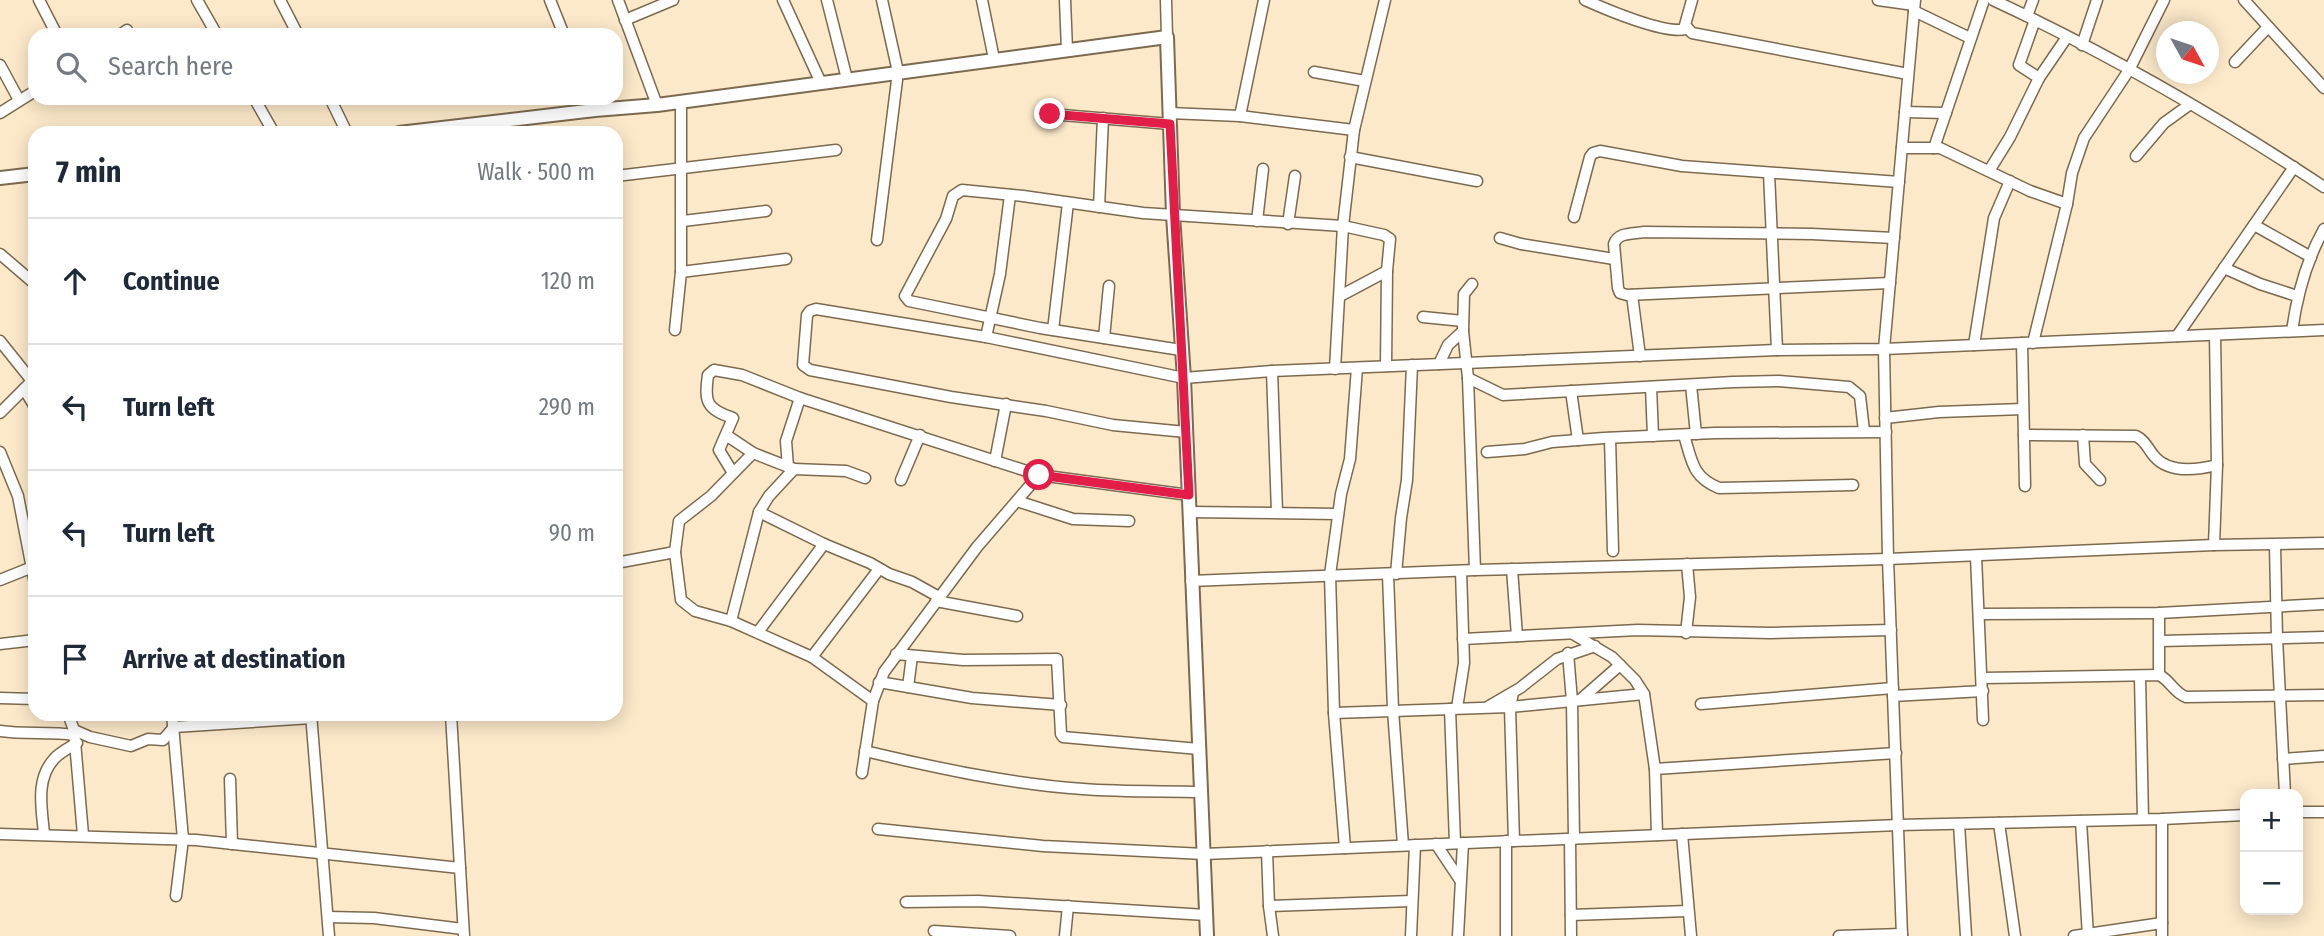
<!DOCTYPE html>
<html lang="en">
<head>
<meta charset="utf-8">
<style>
  :root { --surface:#fff; --page:#f2f2f3; --text:#1f2937; --muted:#747a83; --line:#e0e1e3 }
  body { margin:0; font-family:"Fira Sans Condensed",sans-serif; background:var(--page); color:var(--text) }
  .controls { position:absolute; right:21px; bottom:21px; display:grid; overflow:hidden; border-radius:14px; box-shadow:0 4px 18px #0003 }
  .controls button { width:63px; height:63px; display:grid; place-items:center; padding:0; border:0; border-bottom:2px solid var(--line); background:var(--surface); color:var(--text); font:35px sans-serif }
  .compass { position:absolute; left:2156px; top:21px; width:63px; height:63px; border-radius:50%; background:var(--surface); box-shadow:0 4px 18px #0003; rotate:130deg }
  .stop { position:absolute; width:21px; height:21px; margin:-16px; border:5px solid #e11d48; border-radius:50%; background:#fff }
  .stop.end { background:#e11d48; border-color:#fff; box-shadow:0 2px 7px #0008 }
  .list { margin:0; padding:0; list-style:none }
  h2 { display:flex; justify-content:space-between; align-items:center; height:91px; margin:0; padding:0 28px; font-size:30px }
  h2 small { font-size:23px; font-weight:400; color:var(--muted) }
  .list li { display:grid; grid-template-columns:46px 1fr auto; gap:21px; align-items:center; box-sizing:border-box; height:126px; padding:0 28px; border-top:2px solid var(--line) }
  .list b { display:block; font-size:26px; white-space:nowrap }
  .list em { font-size:23px; font-style:normal; color:var(--muted) }
  .icon { flex:none; width:38px; height:38px; fill:none; stroke:currentColor; stroke-width:2; stroke-linecap:round; stroke-linejoin:round }
  .map { position:relative; flex:none; width:2324px; height:936px; overflow:hidden }
  .search { position:absolute; background:var(--surface); box-shadow:0 4px 18px #0003; left:28px; top:28px; width:595px; height:77px; display:flex; align-items:center; gap:18px; box-sizing:border-box; padding:0 24px; border-radius:21px; color:var(--muted); font-size:26px }
  .panel { position:absolute; background:var(--surface); box-shadow:0 4px 18px #0003; left:28px; top:126px; width:595px; height:595px; border-radius:21px }
  .map>svg:first-child { display:block }
  .lines { fill:none; stroke-linecap:round; stroke-linejoin:round }
  .minor-casing { stroke:#7b6a4f; stroke-width:13 }
  .tertiary-casing { stroke:#7b6a4f; stroke-width:16 }
  .minor { stroke:#fff; stroke-width:10 }
  .tertiary { stroke:#fff; stroke-width:12 }
  .route { stroke:#e11d48; stroke-width:9 }
</style>
</head>
<body>
<div class="map">
<svg width="2324" height="936" viewBox="0 0 2324 936">
  <rect width="100%" height="100%" fill="#fce9ca"/>
  <g class="lines">
    <g class="minor-casing">
      <g id="minor">
        <polyline points="39,0 57,35"/>
        <polyline points="197,0 217,35"/>
        <polyline points="280,0 298,35"/>
        <polyline points="550,0 564,35"/>
        <polyline points="618,0 657,105"/>
        <polyline points="783,0 821,83"/>
        <polyline points="827,0 847,79"/>
        <polyline points="982,0 994,59"/>
        <polyline points="1065,0 1067,50"/>
        <polyline points="1166,0 1167,37"/>
        <path d="M1585 0C1605 9 1666 35 1686 29"/>
        <polyline points="1692,0 1685,25 1692,33 1908,74"/>
        <polyline points="1878,0 1914,5"/>
        <path d="M1993 0C2105 52 2221 119 2324 187"/>
        <polyline points="2244,0 2324,88"/>
        <polyline points="1914,11 1970,38"/>
        <polyline points="2027,16 2033,0"/>
        <polyline points="625,20 673,0"/>
        <polyline points="120,35 127,30"/>
        <polyline points="2082,45 2097,0"/>
        <polyline points="2235,62 2268,27"/>
        <polyline points="0,65 19,100"/>
        <polyline points="1314,72 1365,81"/>
        <polyline points="2039,78 2067,37"/>
        <polyline points="254,98 274,133"/>
        <polyline points="330,98 347,133"/>
        <polyline points="590,98 595,110"/>
        <polyline points="1905,112 1946,113"/>
        <polyline points="0,113 35,91"/>
        <polyline points="1169,113 1240,116 1354,130"/>
        <polyline points="1050,114 1170,124"/>
        <polyline points="1240,116 1264,0"/>
        <polyline points="1902,148 1940,148 2030,191 2067,204"/>
        <polyline points="1934,148 1984,0"/>
        <polyline points="2136,156 2164,123 2189,105"/>
        <polyline points="1350,157 1477,181"/>
        <polyline points="1989,171 2010,137 2039,78 2019,65 2035,20"/>
        <polyline points="1769,173 1777,350"/>
        <polyline points="616,176 836,150"/>
        <polyline points="1099,207 1103,118"/>
        <polyline points="1574,217 1590,157 1593,153 1600,151 1682,166 1899,182"/>
        <polyline points="683,221 766,211"/>
        <polyline points="1257,221 1263,169"/>
        <polyline points="1288,224 1295,176"/>
        <polyline points="2254,225 2311,257"/>
        <polyline points="1500,238 1521,244 1614,259"/>
        <polyline points="877,240 898,72 882,0"/>
        <polyline points="0,254 35,284"/>
        <polyline points="2224,268 2260,284 2297,296"/>
        <polyline points="681,272 786,259"/>
        <path d="M1890 283 1627 295 1620 293 1618 288 1614 244C1618 232 1632 234 1644 232L1812 234 1894 238"/>
        <polyline points="1472,284 1464,294 1463,331 1468,378 1475,570"/>
        <polyline points="1632,295 1640,356"/>
        <polyline points="1340,296 1387,271"/>
        <polyline points="1423,317 1463,321"/>
        <polyline points="675,330 681,272 681,102"/>
        <polyline points="1053,330 1068,203"/>
        <path d="M2292 331C2297 295 2306 261 2324 229"/>
        <polyline points="2177,336 2294,167"/>
        <polyline points="986,337 1000,274 1010,195"/>
        <polyline points="1104,338 1109,286"/>
        <polyline points="0,341 32,381"/>
        <polyline points="2022,343 2025,486"/>
        <polyline points="2033,343 2067,204 2072,173 2084,138 2129,70 2164,0"/>
        <polyline points="1974,345 1994,218 2010,181"/>
        <polyline points="1181,350 1040,328 909,301 905,296 946,219 953,196 962,190 1023,196 1143,213 1343,226 1384,235 1390,239 1387,271 1386,366"/>
        <polyline points="1439,364 1448,345 1463,331"/>
        <polyline points="1335,369 1343,226 1354,130 1385,0"/>
        <polyline points="1272,371 1277,512"/>
        <polyline points="1468,378 1503,395 1733,382 1779,381 1849,387 1860,396 1864,431"/>
        <polyline points="1691,385 1696,434"/>
        <polyline points="1651,387 1653,436"/>
        <polyline points="24,389 35,407"/>
        <polyline points="1571,391 1578,440"/>
        <polyline points="0,413 35,378"/>
        <polyline points="1885,418 1939,412 2023,409"/>
        <polyline points="1186,432 1113,425 1046,411 951,397 810,370 803,365 807,315 810,311 816,309 986,337 1184,378 1272,371 1777,350 1884,349 2324,330"/>
        <polyline points="726,435 753,453 794,469"/>
        <path d="M1684 435C1692 461 1692 477 1719 488L1853 485"/>
        <path d="M2024 435 2136 436C2145 440 2148 449 2154 456 2169 474 2197 470 2217 465"/>
        <polyline points="2083,435 2085,464 2100,480"/>
        <polyline points="1610,438 1613,551"/>
        <polyline points="0,452 18,496 35,584"/>
        <polyline points="1487,452 1525,449 1552,442 1604,438 1715,433 1886,432"/>
        <polyline points="753,453 711,496 679,521 675,552 681,600 695,611 731,621 812,657 873,701"/>
        <polyline points="995,461 1006,404"/>
        <polyline points="788,467 786,441 800,398"/>
        <path d="M733 473 719 450 733 418C707 409 704 403 708 375L714 370 742 375 800 398 1039 475 1189 495"/>
        <polyline points="901,480 920,435"/>
        <polyline points="1017,501 1073,519 1129,521"/>
        <polyline points="759,512 824,544 870,563 889,574 912,582 939,597"/>
        <polyline points="1190,512 1338,514"/>
        <polyline points="2214,545 2217,465 2215,335"/>
        <polyline points="2275,545 2277,638 2285,794"/>
        <polyline points="1976,556 1983,720"/>
        <polyline points="616,563 675,552"/>
        <polyline points="1512,569 1517,636"/>
        <polyline points="1388,574 1393,710 1403,845"/>
        <polyline points="1396,574 1401,518 1407,480 1412,365"/>
        <polyline points="0,580 35,566"/>
        <polyline points="1191,581 1475,570 1888,559 2214,545 2324,543"/>
        <polyline points="936,601 1017,616"/>
        <polyline points="2159,613 2159,675"/>
        <polyline points="1980,614 2159,613 2324,604"/>
        <polyline points="731,621 759,512 769,496 794,469 846,471 865,478"/>
        <polyline points="758,632 824,544"/>
        <polyline points="1686,633 1690,597 1687,564"/>
        <polyline points="1573,634 1612,657 1635,680 1644,694 1655,769 1657,835"/>
        <polyline points="1463,639 1638,630 1770,633 1891,630"/>
        <polyline points="2160,641 2324,637"/>
        <polyline points="0,644 35,640"/>
        <polyline points="1568,653 1572,701 1574,838"/>
        <polyline points="896,654 963,660 1057,659 1061,734 1063,737 1199,749"/>
        <polyline points="812,657 879,569"/>
        <polyline points="2140,677 2143,819"/>
        <path d="M1983 678 2159 675C2170 680 2174 693 2186 697L2324 695"/>
        <polyline points="879,682 972,698 1061,705"/>
        <polyline points="908,687 912,656"/>
        <polyline points="1513,693 1510,707 1514,841"/>
        <polyline points="1893,696 1983,691"/>
        <polyline points="0,698 35,699"/>
        <polyline points="1580,700 1620,665"/>
        <polyline points="1701,704 1893,688"/>
        <polyline points="1489,706 1520,688 1557,659 1595,646"/>
        <polyline points="1457,708 1464,663 1461,571"/>
        <polyline points="1450,709 1455,843"/>
        <polyline points="1334,713 1510,707 1644,694"/>
        <polyline points="68,714 74,730 83,835"/>
        <polyline points="172,714 183,839 176,896"/>
        <polyline points="311,714 329,936"/>
        <polyline points="451,714 464,936"/>
        <polyline points="74,730 90,737 131,746 148,739 163,740 174,727 312,718"/>
        <path d="M0 731C25 735 49 731 74 735"/>
        <path d="M865 751C937 768 1010 784 1083 789 1122 792 1162 791 1201 792"/>
        <polyline points="2283,759 2324,756"/>
        <polyline points="1655,769 1896,753"/>
        <polyline points="862,773 873,701 884,672 977,547 1039,475"/>
        <polyline points="230,779 232,844"/>
        <polyline points="2298,812 2324,812"/>
        <polyline points="2162,819 2162,936"/>
        <polyline points="2081,821 2088,936"/>
        <polyline points="1999,823 2015,936"/>
        <polyline points="1959,824 1966,936"/>
        <polyline points="878,829 1043,846 1204,854 1899,825 2162,819 2245,815"/>
        <polyline points="0,834 196,840 460,868"/>
        <path d="M44 834C42 809 35 780 54 759 60 752 69 748 77 743"/>
        <polyline points="1682,834 1691,936"/>
        <polyline points="1570,839 1571,936"/>
        <polyline points="1436,844 1460,880"/>
        <polyline points="1345,848 1334,713 1330,575 1341,494 1350,459 1357,368"/>
        <polyline points="1267,851 1269,906 1273,936"/>
        <polyline points="906,902 978,901 1206,915"/>
        <polyline points="1269,906 1411,901"/>
        <polyline points="1571,915 1688,911"/>
        <polyline points="328,917 374,918 463,929"/>
        <polyline points="934,931 1010,936"/>
        <polyline points="1065,936 1068,906"/>
        <polyline points="1411,936 1415,845"/>
        <polyline points="1458,936 1463,843"/>
        <polyline points="1506,936 1506,841"/>
        <polyline points="1839,936 1902,934"/>
        <polyline points="1902,936 1888,559 1884,349 1915,0"/>
        <polyline points="2074,936 2162,923"/>
      </g>
    </g>
    <g class="tertiary-casing">
      <g id="tertiary">
        <polyline points="399,133 595,110 657,105 1167,37 1173,215 1184,378 1207,936"/>
        <polyline points="0,178 35,174"/>
      </g>
    </g>
    <use href="#minor" class="minor"/>
    <use href="#tertiary" class="tertiary"/>
  </g>
  <g class="lines">
    <polyline class="route" points="1039,475 1189,495 1170,124 1050,114"/>
  </g>
</svg>
<div class="controls">
<button>+</button>
<button>−</button>
</div>
<svg class="compass" viewBox="-18 -18 36 36"><path d="M0-13l5 13h-10z" fill="#e53935"/><path d="M0 13l5-13h-10z" fill="#747a83"/></svg>
<div class="stop" style="left:1039px;top:475px"></div>
<div class="stop end" style="left:1050px;top:114px"></div>
<div class="search"><svg class="icon" aria-label="search" viewBox="0 0 24 24"><circle cx="10" cy="10" r="6"/><path d="M15 15l6 6"/></svg>Search here</div>
<section class="panel">
<h2>7 min<small>Walk · 500 m</small></h2>
<ul class="list">
<li><svg class="icon" aria-label="ahead" viewBox="0 0 24 24"><path d="M12 20V5M6 11l6-6 6 6"/></svg><div><b>Continue</b></div><em>120 m</em></li>
<li><svg class="icon" aria-label="left" viewBox="0 0 24 24"><path d="M17 20v-9H6M10 6l-5 5 5 5"/></svg><div><b>Turn left</b></div><em>290 m</em></li>
<li><svg class="icon" aria-label="left" viewBox="0 0 24 24"><path d="M17 20v-9H6M10 6l-5 5 5 5"/></svg><div><b>Turn left</b></div><em>90 m</em></li>
<li><svg class="icon" aria-label="arrive" viewBox="0 0 24 24"><path d="M6 21V4h12l-3 4 3 4H6"/></svg><div><b>Arrive at destination</b></div></li>
</ul>
</section>
</div>
</body>
</html>
